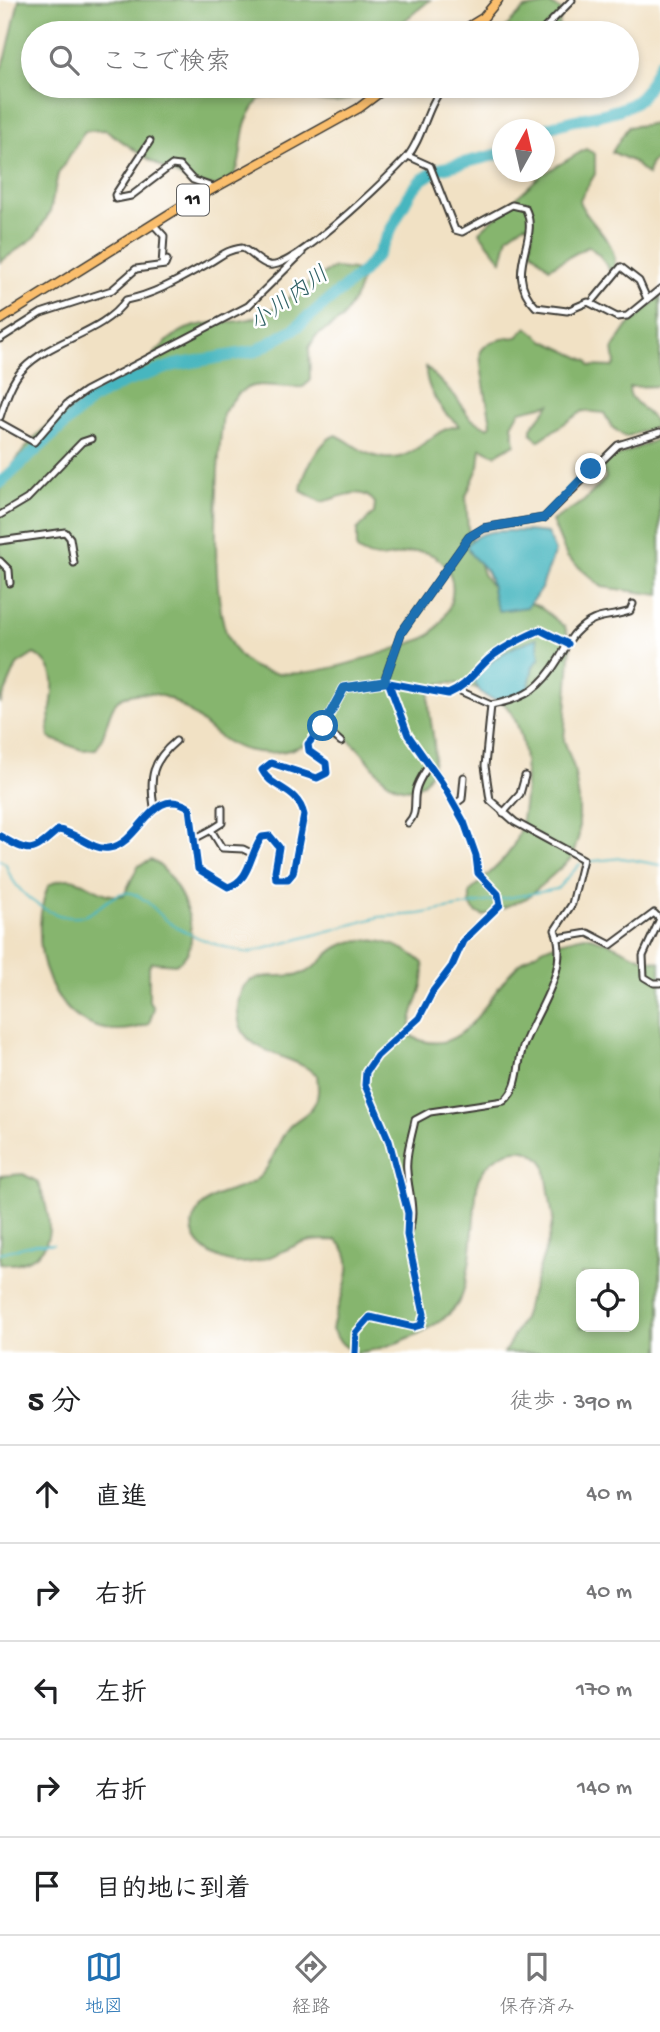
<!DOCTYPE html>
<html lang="ja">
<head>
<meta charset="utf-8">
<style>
  :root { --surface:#fff; --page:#f2f2f2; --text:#202124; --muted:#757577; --line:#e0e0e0; --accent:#1f6fb2 }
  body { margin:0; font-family:"Gochi Hand","Klee One",sans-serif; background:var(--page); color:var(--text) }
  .controls { position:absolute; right:21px; bottom:21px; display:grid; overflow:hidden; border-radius:14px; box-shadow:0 4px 10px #0003 }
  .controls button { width:63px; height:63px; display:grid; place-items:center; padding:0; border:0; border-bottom:2px solid var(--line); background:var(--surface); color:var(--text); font:35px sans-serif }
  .compass { position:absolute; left:492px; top:119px; width:63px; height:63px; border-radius:50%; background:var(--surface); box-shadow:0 4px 10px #0003; rotate:8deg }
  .stop { position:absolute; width:21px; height:21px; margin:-16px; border:5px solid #1f6fb2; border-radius:50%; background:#fff }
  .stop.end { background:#1f6fb2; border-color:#fff; box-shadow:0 2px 7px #0008 }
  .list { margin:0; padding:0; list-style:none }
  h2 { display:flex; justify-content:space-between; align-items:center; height:91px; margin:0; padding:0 28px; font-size:30px }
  h2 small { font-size:23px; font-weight:400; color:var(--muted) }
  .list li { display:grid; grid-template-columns:46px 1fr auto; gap:21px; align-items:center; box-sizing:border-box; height:98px; padding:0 28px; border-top:2px solid var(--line) }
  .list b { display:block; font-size:26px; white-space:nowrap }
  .list em { font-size:23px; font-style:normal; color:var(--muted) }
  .icon { flex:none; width:38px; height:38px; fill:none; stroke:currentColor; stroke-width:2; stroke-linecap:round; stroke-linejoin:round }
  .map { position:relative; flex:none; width:660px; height:1353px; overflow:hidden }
  .search { position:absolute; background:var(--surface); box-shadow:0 4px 10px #0003; left:21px; right:21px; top:21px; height:77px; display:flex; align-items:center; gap:18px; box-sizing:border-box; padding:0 24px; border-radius:38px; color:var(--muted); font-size:26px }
  .sheet { height:581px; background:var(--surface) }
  nav { display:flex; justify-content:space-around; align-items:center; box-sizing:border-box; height:98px; border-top:2px solid var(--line); background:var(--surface); font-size:19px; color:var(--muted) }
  nav a { display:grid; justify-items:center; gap:4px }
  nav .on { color:var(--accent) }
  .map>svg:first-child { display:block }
  .forest { fill:#86b56e; stroke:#516845; stroke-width:2; fill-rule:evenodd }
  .water { fill:#47b6bf; stroke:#32696e; stroke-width:2 }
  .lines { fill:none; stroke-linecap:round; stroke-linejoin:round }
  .stream { stroke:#47b6bf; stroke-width:2 }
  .river { stroke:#47b6bf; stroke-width:12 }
  .minor-casing { stroke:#3c3a35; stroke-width:9 }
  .primary-casing { stroke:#3c3a35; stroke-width:11 }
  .minor { stroke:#fff; stroke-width:5 }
  .primary { stroke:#fabe6d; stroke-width:8 }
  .cycleway-casing { stroke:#fff; stroke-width:11 }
  .cycleway { stroke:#0057b8; stroke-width:7 }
  .route { stroke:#1f6fb2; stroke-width:9 }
  .labels { text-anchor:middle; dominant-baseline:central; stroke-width:5; stroke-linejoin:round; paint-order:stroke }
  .shield { fill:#fff; stroke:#606060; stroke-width:2 }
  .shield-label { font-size:19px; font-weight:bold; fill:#1c1c1c }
  .water-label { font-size:23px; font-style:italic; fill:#2f6165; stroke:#fff }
</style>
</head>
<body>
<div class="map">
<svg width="660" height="1353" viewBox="0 0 660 1353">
  <rect width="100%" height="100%" fill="#fff"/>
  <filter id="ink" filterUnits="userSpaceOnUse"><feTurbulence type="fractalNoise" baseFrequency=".0143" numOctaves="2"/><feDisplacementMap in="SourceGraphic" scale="14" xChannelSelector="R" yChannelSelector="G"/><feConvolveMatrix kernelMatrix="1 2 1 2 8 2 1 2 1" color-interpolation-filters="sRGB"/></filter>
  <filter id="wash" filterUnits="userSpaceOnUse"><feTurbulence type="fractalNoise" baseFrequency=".00686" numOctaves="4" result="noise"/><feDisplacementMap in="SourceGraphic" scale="28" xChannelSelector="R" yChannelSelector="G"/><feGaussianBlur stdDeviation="1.57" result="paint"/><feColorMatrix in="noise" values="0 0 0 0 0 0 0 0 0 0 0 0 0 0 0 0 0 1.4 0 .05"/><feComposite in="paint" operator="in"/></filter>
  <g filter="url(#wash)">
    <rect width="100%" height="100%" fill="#f1e1c4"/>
    <g class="forest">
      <path d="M19 0H430L389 33H33V86H363C349 114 305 96 281 96 274 96 266 98 259 99 255 106 249 114 246 122 240 138 243 161 234 175 212 212 127 144 106 130L85 131 58 174 50 212 35 237 0 262V71L6 57Z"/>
      <polygon points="550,4 561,10 558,33 500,33 524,9"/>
      <polygon points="660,123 660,157 650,164 648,175 632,161 612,152 628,127"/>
      <path d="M586 149 595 154V174L579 201C587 223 620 242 614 268L609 270 601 257 589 246 549 268 530 249 533 228 525 224 508 236 502 261 479 232 540 176Z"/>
      <path d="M335 268 354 270 361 281 357 294 342 319 315 337 309 348 310 381 303 387C261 389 248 372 223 414 217 465 208 598 230 642 235 652 245 663 256 668 299 687 382 653 425 638 451 621 467 576 434 556 408 541 386 571 357 550V530L374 513 375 503C361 484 341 498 321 502L301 491C302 474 320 440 336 435 348 440 357 449 369 454 414 472 426 428 459 426 454 419 447 417 443 410 434 399 425 382 426 367L455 396 470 418 488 428 491 424C490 413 477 357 481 351 488 340 506 338 517 337L527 327 543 340 588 361 590 366 612 367 615 364 613 348 628 326 660 296V386L629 387 630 396 656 422 655 427 625 437 612 427 604 413 583 411 538 441 531 433V428L550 404 520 411 512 425 515 444 495 455 481 448 479 466 466 496 468 529 483 574 494 590 540 607 565 627 571 644 564 740 574 768 579 800V835L572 858 527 898 484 916C471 911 469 906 470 892 483 878 504 863 513 846 530 814 532 736 507 707 494 692 468 684 450 683 403 680 453 749 426 780 420 787 411 790 402 788 376 782 368 752 347 739 330 728 314 741 298 747 282 754 262 754 246 750 200 738 184 680 125 696 107 701 108 735 96 749L82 750 49 738C45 708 69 672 34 654L17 665 0 704V487C16 455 42 424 75 407 92 399 108 397 124 386 147 368 158 342 186 329 209 319 235 326 259 316 286 305 307 279 335 268Z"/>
      <polygon points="660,438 660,595 602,587 567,557 552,521 584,501 606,478 601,463"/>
      <path d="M151 860C178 872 212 948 175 964L152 962 149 966V1001L154 1008 149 1024C62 1056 21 955 48 886 79 864 95 901 124 895L138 866Z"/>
      <path d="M585 936C613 940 632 959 660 962V1353H504L523 1318 549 1239 553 1218 545 1165C526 1135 489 1154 478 1180 472 1218 474 1262 461 1298 450 1325 383 1353 355 1352 344 1348 337 1339 332 1330 336 1301 364 1262 336 1240 323 1240 311 1240 299 1244 279 1252 265 1262 243 1263 218 1265 177 1239 198 1211 216 1188 235 1194 254 1181 273 1169 275 1143 289 1127 296 1119 308 1115 313 1106 320 1096 318 1087 317 1075 289 1051 236 1056 238 1008 239 963 280 982 304 973 318 968 325 954 338 947 365 932 402 943 423 963 428 990 407 1010 411 1036 465 1065 487 992 517 966 537 948 559 941 585 936ZM581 1274H634V1327H581Z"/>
      <path d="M23 1174 38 1182C48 1207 61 1247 27 1260 17 1264 11 1265 0 1263V1176Z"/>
    </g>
    <g class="water">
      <path d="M527 531 547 533 555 551 541 589 527 607 499 611C491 598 494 585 487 572 481 562 468 556 467 545 480 527 507 532 527 531Z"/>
      <path d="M537 638 540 658 533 666 528 691C508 702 485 707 474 681 491 657 510 647 537 638Z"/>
    </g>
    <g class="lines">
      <g class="stream">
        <path d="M0 860 6 864C12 892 54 924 83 916 99 912 114 889 131 893 149 898 158 916 173 925 195 938 225 949 249 953L379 917 419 914 557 889 580 864"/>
        <polyline points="585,862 622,858 660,865"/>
        <polyline points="0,1253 35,1244 53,1244"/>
      </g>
      <g class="river">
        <path d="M544 130C571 116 621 117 641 97 649 89 654 73 660 63"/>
        <polyline points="0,483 91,400 125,382 175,365 256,351 294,329 362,273 378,254 410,193 421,180 439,169 503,153"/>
      </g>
    </g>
  </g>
  <g filter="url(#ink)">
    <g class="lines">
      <g class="minor-casing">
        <g id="minor">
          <polyline points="540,33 572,0"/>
          <polyline points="150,141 115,195 116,199 131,196 172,165 180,166 193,180 215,188"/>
          <path d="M408 156 430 166 455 230 462 232 512 205 525 208C542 239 501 272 536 307L567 311 588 302 617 317 627 316 660 289"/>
          <polyline points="153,224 164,236 162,265"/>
          <polyline points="591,303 621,267 639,281 647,299"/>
          <polyline points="0,339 41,313 112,290 136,269 165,265 167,260"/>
          <path d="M0 417C5 402 11 381 23 369 52 339 102 334 126 300 156 294 180 279 207 264 222 256 223 251 242 248 251 252 260 263 269 265 292 271 389 177 407 157 423 138 426 107 444 86"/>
          <polyline points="0,423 34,442 67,404 85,391 248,306 302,253"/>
          <polyline points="0,515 27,499 82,442 91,439"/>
          <polyline points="0,541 65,532 70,538 74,563"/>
          <polyline points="0,561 9,570 10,583"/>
          <polyline points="384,682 401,633 469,537 484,528 544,518 618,445 660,432"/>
          <path d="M491 705C527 698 541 688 560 657 565 649 569 639 575 633 596 612 607 619 630 611L633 604"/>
          <polyline points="323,726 341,742"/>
          <polyline points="454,805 462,799 464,777"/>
          <path d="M154 807C149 777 152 761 176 741"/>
          <polyline points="503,813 520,794 525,776"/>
          <path d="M408 823C418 813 413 803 416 790 418 781 424 773 429 765"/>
          <polyline points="211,830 222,823 222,808"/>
          <path d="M0 836C31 854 31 854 58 830 75 831 92 851 109 848 141 844 151 783 190 808L198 869 228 887C251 880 249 854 262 837L270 836 279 847 275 871 276 879H288L293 873 304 815C298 788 271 789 262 770L271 763 317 778 327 773 326 763 309 751 308 744 324 725 344 688 384 682 448 694C467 686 475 671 490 658 505 646 522 638 540 630L568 644"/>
          <polyline points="194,839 211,830 222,848 243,849 253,854"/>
          <polyline points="558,938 588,933 611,945 654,913 660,919 643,956 644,977 654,983 660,983"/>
          <path d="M408 1232C417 1213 408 1191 407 1171 405 1155 412 1136 415 1120L430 1112 504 1101C521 1086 516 1067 523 1047 535 1012 571 970 555 930L572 904 583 859 515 822 490 800 485 766 491 705 458 690"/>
          <polyline points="355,1353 356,1333 370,1317 414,1327 421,1325 424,1314 407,1235 408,1213 389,1141 365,1085 366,1072 377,1056 419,1018 433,991 452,966 463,941 500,905 498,894 478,873 476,856 464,822 442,783 408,735 389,684"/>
        </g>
      </g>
      <g class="primary-casing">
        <g id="primary">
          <polyline points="431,33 465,29 483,18 498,0"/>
          <polyline points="0,320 182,206 359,108 388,86"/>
        </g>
      </g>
      <use href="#minor" class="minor"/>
      <use href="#primary" class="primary"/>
      <g class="cycleway-casing">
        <g id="cycleway">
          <path d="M0 836C31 854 31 854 58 830 75 831 92 851 109 848 141 844 151 783 190 808L198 869 228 887C251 880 249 854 262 837L270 836 279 847 275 871 276 879H288L293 873 304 815C298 788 271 789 262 770L271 763 317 778 327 773 326 763 309 751 308 744 324 725 344 688 384 682 448 694C467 686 475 671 490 658 505 646 522 638 540 630L568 644"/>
          <polyline points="355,1353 356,1333 370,1317 414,1327 421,1325 424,1314 407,1235 408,1213 389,1141 365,1085 366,1072 377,1056 419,1018 433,991 452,966 463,941 500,905 498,894 478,873 476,856 464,822 442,783 408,735 389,684"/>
        </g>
      </g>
      <use href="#cycleway" class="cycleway"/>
    </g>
  </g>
  <g class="lines" filter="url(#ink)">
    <polyline class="route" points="323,726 344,688 384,682 401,633 469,537 484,528 544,518 591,469"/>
  </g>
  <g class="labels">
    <rect class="shield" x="177" y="184.5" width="32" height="31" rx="5"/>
    <g class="shield-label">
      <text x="193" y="200">11</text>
    </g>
    <g class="water-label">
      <text transform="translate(290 300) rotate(-36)">小川内川</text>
    </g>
  </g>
</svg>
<div class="controls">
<button><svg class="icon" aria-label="locate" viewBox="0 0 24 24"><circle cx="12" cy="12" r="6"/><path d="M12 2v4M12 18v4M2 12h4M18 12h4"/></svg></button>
</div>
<svg class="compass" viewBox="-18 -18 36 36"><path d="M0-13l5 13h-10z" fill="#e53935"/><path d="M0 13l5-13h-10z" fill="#757577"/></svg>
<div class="stop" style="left:323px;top:726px"></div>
<div class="stop end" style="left:591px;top:469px"></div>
<div class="search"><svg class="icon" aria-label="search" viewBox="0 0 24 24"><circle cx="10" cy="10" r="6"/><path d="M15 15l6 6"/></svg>ここで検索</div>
</div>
<section class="sheet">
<h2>5 分<small>徒歩 · 390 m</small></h2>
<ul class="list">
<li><svg class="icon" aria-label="ahead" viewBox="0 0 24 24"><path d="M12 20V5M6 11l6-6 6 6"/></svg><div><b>直進</b></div><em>40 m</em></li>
<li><svg class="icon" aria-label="right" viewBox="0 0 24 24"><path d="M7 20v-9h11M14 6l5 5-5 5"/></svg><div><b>右折</b></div><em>40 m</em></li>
<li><svg class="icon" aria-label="left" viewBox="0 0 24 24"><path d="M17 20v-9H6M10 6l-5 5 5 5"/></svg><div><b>左折</b></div><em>170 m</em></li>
<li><svg class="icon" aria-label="right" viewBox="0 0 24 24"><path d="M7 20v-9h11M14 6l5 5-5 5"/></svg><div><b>右折</b></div><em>140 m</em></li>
<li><svg class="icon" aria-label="arrive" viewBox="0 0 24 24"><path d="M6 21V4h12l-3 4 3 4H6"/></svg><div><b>目的地に到着</b></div></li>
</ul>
</section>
<nav>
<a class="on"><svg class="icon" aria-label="map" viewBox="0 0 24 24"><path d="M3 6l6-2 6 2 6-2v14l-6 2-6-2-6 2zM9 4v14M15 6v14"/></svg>地図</a>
<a><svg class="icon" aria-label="directions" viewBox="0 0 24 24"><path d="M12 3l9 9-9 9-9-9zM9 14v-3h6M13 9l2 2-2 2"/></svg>経路</a>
<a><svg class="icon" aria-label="saved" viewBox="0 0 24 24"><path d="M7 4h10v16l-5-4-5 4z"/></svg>保存済み</a>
</nav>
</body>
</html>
